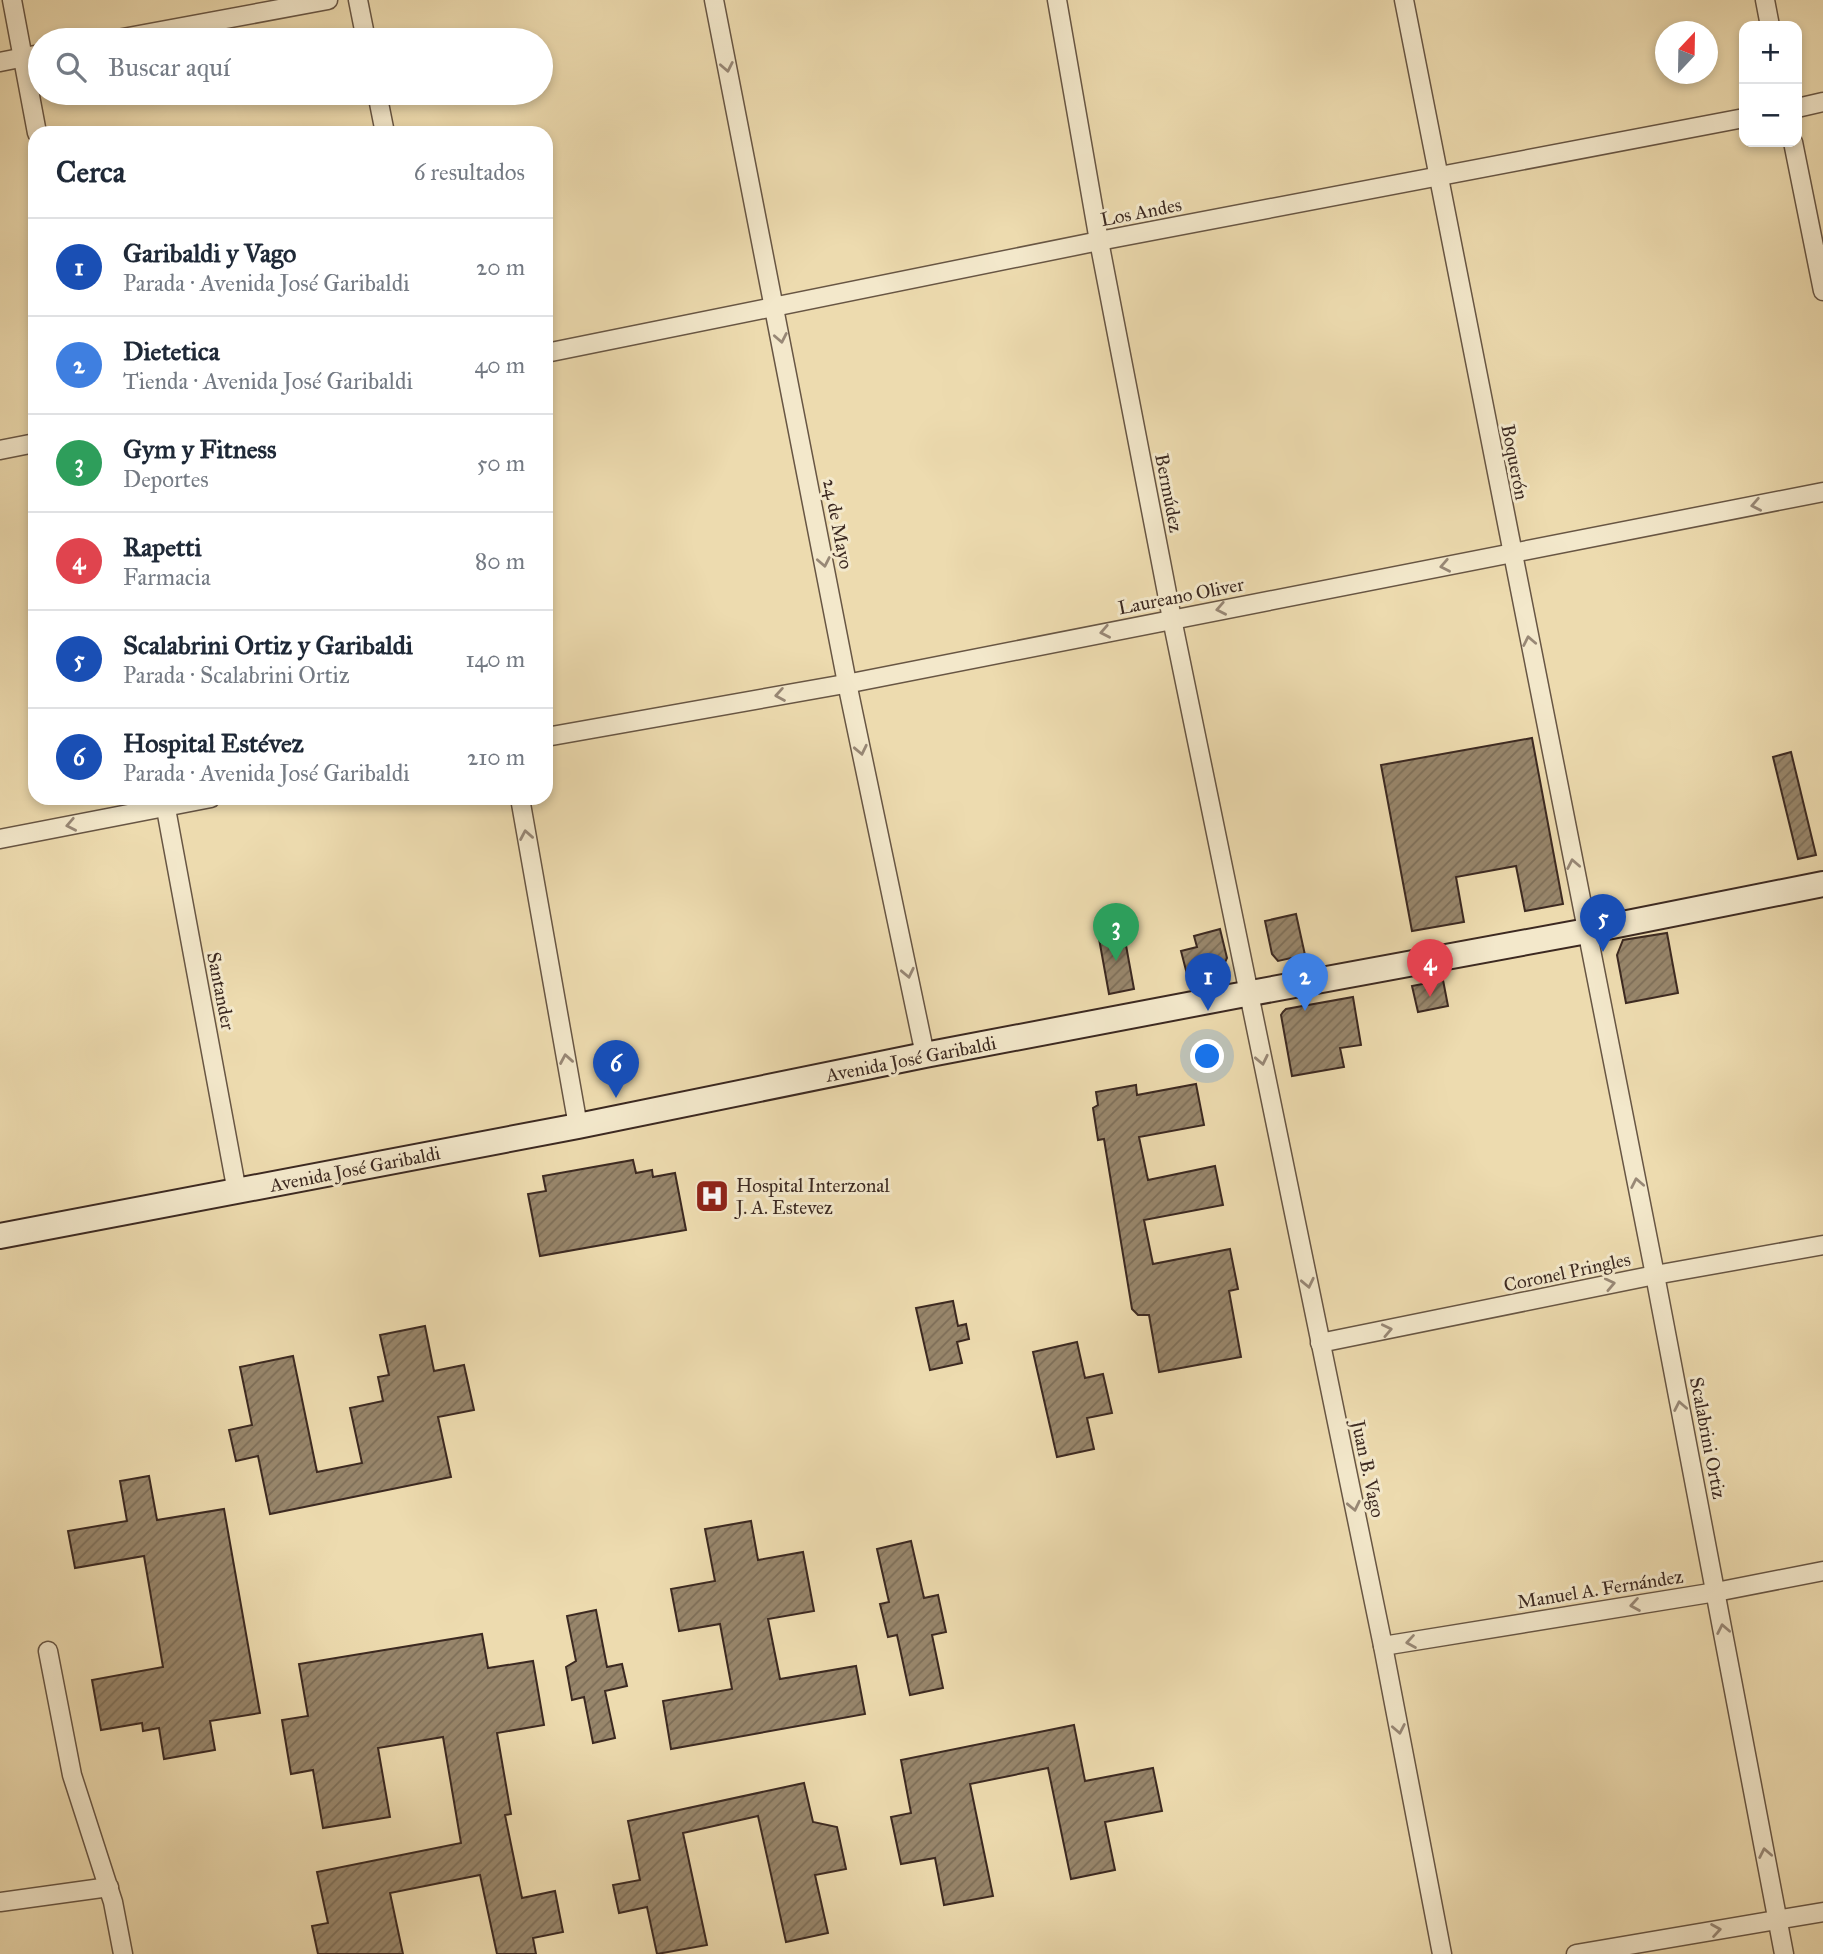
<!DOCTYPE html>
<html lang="es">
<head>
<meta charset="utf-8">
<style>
  :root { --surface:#fff; --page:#f6f6f7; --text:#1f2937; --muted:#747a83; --line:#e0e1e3; --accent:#d93025 }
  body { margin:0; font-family:"IM FELL Great Primer",serif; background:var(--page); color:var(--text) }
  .controls { position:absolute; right:21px; top:21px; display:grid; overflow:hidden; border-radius:14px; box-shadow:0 4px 10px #0003 }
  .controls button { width:63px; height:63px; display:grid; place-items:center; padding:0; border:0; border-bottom:2px solid var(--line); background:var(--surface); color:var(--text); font:35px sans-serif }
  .compass { position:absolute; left:1655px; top:21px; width:63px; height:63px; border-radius:50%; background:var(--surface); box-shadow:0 4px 10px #0003; rotate:22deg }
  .you { position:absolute; left:1208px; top:1057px; width:24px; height:24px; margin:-18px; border:5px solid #fff; border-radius:50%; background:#1a73e8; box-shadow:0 0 0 10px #1a73e833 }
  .badge { display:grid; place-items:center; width:46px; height:46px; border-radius:50%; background:var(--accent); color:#fff; font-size:23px; font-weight:700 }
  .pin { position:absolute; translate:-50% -58px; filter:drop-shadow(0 2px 4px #0008) }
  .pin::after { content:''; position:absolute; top:37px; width:24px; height:21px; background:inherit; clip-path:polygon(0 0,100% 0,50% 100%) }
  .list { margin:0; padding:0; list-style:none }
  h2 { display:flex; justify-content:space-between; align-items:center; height:91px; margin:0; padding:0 28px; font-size:30px }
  h2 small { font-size:23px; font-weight:400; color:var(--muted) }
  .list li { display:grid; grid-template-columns:46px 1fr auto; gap:21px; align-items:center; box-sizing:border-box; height:98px; padding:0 28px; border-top:2px solid var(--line) }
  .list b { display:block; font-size:26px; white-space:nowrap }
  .list p { margin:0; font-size:23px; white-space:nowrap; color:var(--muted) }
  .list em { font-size:23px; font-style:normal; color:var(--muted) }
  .icon { flex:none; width:38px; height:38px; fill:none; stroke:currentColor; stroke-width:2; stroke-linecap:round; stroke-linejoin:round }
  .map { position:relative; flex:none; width:1823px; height:1954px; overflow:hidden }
  .search { position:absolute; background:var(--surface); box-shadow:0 4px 10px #0003; left:28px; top:28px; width:525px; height:77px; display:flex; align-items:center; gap:18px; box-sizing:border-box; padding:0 24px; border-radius:38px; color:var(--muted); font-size:26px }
  .panel { position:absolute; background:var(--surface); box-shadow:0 4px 10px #0003; left:28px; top:126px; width:525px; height:679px; border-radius:21px }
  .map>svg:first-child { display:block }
  .building { fill:url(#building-hatch); stroke:#3c2921; stroke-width:2 }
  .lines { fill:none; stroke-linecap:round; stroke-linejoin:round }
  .minor-casing { stroke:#685644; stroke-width:21 }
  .secondary-casing { stroke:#3c2921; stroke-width:28 }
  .minor { stroke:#f3e8cb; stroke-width:18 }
  .secondary { stroke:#f3e8cb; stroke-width:24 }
  .oneway { stroke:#988876 }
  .labels { text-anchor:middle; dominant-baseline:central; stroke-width:6; stroke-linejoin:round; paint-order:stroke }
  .street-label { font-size:19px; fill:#3c2921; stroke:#f3e8cb }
  .poi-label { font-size:19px; fill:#3c2921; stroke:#f3e8cb; text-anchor:start }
</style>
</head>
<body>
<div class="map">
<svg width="1823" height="1954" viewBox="0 0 1823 1954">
  <defs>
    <pattern id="building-hatch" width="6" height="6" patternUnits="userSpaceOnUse" patternTransform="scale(1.75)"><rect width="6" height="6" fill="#98866b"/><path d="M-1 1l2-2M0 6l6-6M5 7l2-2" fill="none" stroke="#7d6e58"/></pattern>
  </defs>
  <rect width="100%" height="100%" fill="#eddbaf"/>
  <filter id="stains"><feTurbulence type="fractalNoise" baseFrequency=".00286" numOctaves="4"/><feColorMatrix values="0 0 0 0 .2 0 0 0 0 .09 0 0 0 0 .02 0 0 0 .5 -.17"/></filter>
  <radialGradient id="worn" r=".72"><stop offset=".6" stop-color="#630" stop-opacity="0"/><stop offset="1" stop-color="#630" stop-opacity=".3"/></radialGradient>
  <g class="building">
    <polygon points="1532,738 1563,904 1525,911 1516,866 1456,877 1464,922 1412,931 1381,765"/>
    <polygon points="1791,752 1816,855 1798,859 1773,757"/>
    <polygon points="1296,914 1305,955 1278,961 1272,954 1265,921"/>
    <polygon points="1123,929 1134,989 1109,994 1098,933"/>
    <polygon points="1220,929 1227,958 1220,974 1189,982 1181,951 1197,947 1194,936"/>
    <polygon points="1667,933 1678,993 1626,1003 1617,955 1623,940"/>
    <polygon points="1443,980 1448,1006 1418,1012 1412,986"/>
    <polygon points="1353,997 1361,1045 1340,1048 1344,1067 1292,1076 1281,1015 1283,1012 1286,1009"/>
    <polygon points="1196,1084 1204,1125 1139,1137 1148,1180 1215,1166 1223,1205 1144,1220 1153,1264 1230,1249 1238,1289 1229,1291 1241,1357 1159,1372 1149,1315 1138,1315 1132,1309 1104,1139 1098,1140 1093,1108 1098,1105 1096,1092 1136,1085 1137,1095"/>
    <polygon points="633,1160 636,1173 652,1170 653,1177 675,1173 686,1230 540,1256 528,1194 546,1191 543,1176"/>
    <polygon points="953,1301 958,1326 966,1324 969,1339 957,1342 962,1363 930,1370 916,1308"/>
    <polygon points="425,1326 434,1371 464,1365 474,1410 438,1417 451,1477 270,1514 258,1456 236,1461 229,1430 252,1425 240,1367 293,1356 317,1472 362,1463 350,1408 383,1401 378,1377 389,1375 380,1335"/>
    <polygon points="1077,1342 1085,1378 1103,1374 1112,1413 1087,1418 1094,1449 1057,1457 1033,1352"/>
    <polygon points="149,1476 157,1520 224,1509 260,1713 210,1721 215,1750 164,1759 159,1728 143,1731 142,1723 101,1730 92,1680 163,1667 144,1556 75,1568 68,1531 127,1521 120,1481"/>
    <polygon points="751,1521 758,1560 803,1552 814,1611 768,1619 780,1679 856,1666 865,1714 671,1749 663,1701 732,1689 720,1624 679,1631 671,1589 715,1581 705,1529"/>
    <polygon points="911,1541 924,1598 938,1595 946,1632 932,1635 943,1688 910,1695 897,1635 888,1637 880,1604 889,1602 877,1549"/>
    <polygon points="596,1610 607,1667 622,1664 627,1686 605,1691 615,1738 593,1743 584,1697 572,1700 566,1667 576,1661 567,1616"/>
    <polygon points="482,1634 488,1668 533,1661 544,1725 497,1733 511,1814 505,1815 522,1898 555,1891 563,1932 533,1938 536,1954 497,1954 480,1875 390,1893 403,1954 318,1954 312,1926 328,1923 317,1872 461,1843 443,1737 378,1748 390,1817 323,1828 313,1770 291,1774 282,1720 308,1716 299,1664"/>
    <polygon points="1074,1725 1085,1781 1153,1768 1162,1811 1105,1822 1115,1870 1071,1879 1048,1768 970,1784 993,1896 944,1905 935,1858 901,1864 891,1817 911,1813 901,1760"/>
    <polygon points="804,1783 813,1822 837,1827 846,1869 815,1875 828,1933 786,1942 758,1816 683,1833 707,1945 657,1954 647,1907 619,1913 613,1885 640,1880 628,1821"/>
  </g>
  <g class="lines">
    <g class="minor-casing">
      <g id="minor">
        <polyline points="12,0 37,133"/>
        <polyline points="358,0 366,40"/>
        <polyline points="714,0 847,683 925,1055"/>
        <polyline points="1057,0 1099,241 1172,619 1383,1646 1442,1954"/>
        <polyline points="1404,0 1655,1275 1784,1954"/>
        <polyline points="1765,0 1770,26"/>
        <polyline points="112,40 328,0"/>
        <polyline points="0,62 40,54"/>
        <polyline points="377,93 385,133"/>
        <polyline points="1797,108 1823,102"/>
        <polyline points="1793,142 1823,291"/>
        <polyline points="546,353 1099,241 1744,118"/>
        <polyline points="0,450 35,443"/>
        <polyline points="546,737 856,682 1823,492"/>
        <polyline points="164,798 237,1192"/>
        <polyline points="520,798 578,1126"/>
        <polyline points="0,839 211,798"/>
        <polyline points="1320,1343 1655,1275 1823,1245"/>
        <polyline points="1383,1646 1716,1592 1823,1571"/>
        <polyline points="48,1651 72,1775 113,1902 123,1954"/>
        <polyline points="0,1902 109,1887"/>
        <polyline points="1576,1954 1823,1912"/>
      </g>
    </g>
    <g class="secondary-casing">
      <polyline id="secondary" points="0,1236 578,1126 925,1055 1235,996 1587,931 1823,884"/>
    </g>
    <use href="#minor" class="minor"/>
    <use href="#secondary" class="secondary"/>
  </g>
  <defs><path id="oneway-chevron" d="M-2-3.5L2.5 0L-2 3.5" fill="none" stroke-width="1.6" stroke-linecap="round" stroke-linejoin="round" transform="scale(1.75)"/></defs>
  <g class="oneway">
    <use href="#oneway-chevron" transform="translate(727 67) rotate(79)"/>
    <use href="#oneway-chevron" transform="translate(781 338) rotate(79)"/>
    <use href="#oneway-chevron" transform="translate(1756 505) rotate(169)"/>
    <use href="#oneway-chevron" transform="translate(824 562) rotate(79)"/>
    <use href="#oneway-chevron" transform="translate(1445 566) rotate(169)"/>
    <use href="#oneway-chevron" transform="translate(1221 609) rotate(169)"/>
    <use href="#oneway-chevron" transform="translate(1105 632) rotate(169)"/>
    <use href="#oneway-chevron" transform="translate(1529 641) rotate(-101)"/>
    <use href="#oneway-chevron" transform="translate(780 695) rotate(170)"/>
    <use href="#oneway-chevron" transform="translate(861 750) rotate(78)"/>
    <use href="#oneway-chevron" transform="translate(71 825) rotate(169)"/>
    <use href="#oneway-chevron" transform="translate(526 835) rotate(-100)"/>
    <use href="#oneway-chevron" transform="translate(1573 864) rotate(-101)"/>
    <use href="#oneway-chevron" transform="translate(908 973) rotate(78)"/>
    <use href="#oneway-chevron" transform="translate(566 1059) rotate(-100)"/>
    <use href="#oneway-chevron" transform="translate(1262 1060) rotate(78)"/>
    <use href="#oneway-chevron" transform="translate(1637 1183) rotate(-101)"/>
    <use href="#oneway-chevron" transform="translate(1308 1283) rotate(78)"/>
    <use href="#oneway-chevron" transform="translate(1610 1284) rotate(-12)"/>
    <use href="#oneway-chevron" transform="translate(1387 1330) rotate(-12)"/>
    <use href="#oneway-chevron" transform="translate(1680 1406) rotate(-101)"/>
    <use href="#oneway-chevron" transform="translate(1354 1506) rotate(78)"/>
    <use href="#oneway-chevron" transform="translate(1635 1605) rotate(171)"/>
    <use href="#oneway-chevron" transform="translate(1723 1629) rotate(-101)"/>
    <use href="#oneway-chevron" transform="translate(1411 1642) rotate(171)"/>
    <use href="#oneway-chevron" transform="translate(1399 1729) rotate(79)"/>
    <use href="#oneway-chevron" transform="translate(1765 1853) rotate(-101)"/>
    <use href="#oneway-chevron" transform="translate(1716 1930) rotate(-9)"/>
  </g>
  <defs>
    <g id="hospital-square" transform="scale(1.75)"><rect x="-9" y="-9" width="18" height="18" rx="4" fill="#8f2418" stroke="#f3e8cb"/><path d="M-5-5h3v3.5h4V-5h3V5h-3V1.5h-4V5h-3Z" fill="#fff"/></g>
  </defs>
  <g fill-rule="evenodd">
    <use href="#hospital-square" x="712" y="1196"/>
  </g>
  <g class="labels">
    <g class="street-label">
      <text transform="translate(1141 212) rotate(-11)">Los Andes</text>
      <text transform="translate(1515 462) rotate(79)">Boquerón</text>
      <text transform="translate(1169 493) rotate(79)">Bermúdez</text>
      <text transform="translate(838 524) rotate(79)">24 de Mayo</text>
      <text transform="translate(1181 596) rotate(-11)">Laureano Oliver</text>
      <text transform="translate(221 991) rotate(79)">Santander</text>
      <text transform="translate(911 1059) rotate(-11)">Avenida José Garibaldi</text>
      <text transform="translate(355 1169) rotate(-11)">Avenida José Garibaldi</text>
      <text transform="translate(1567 1272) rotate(-12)">Coronel Pringles</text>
      <text transform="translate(1708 1438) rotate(79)">Scalabrini Ortiz</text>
      <text transform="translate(1368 1469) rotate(78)">Juan B. Vago</text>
      <text transform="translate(1600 1589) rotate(-9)">Manuel A. Fernández</text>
    </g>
    <g class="poi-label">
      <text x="736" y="1185">Hospital Interzonal<tspan x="736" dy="22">J. A. Estevez</tspan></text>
    </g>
  </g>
  <rect width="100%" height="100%" filter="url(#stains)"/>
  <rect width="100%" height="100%" fill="url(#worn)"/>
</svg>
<div class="controls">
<button>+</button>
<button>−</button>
</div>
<svg class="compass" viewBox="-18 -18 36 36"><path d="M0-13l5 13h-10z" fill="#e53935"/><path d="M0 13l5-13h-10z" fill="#747a83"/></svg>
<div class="you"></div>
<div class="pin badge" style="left:1208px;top:1011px;background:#1a4fb4">1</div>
<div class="pin badge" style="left:1305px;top:1011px;background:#3f7fe0">2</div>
<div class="pin badge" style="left:1116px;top:961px;background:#2e9e5b">3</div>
<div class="pin badge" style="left:1430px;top:997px;background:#e0444e">4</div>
<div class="pin badge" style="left:1603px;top:952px;background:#1a4fb4">5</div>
<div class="pin badge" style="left:616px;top:1098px;background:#1a4fb4">6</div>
<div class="search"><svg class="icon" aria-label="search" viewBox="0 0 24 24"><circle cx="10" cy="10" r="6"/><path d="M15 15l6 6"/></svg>Buscar aquí</div>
<section class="panel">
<h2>Cerca<small>6 resultados</small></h2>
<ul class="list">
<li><span class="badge" style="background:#1a4fb4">1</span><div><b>Garibaldi y Vago</b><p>Parada · Avenida José Garibaldi</p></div><em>20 m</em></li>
<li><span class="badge" style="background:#3f7fe0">2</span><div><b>Dietetica</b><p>Tienda · Avenida José Garibaldi</p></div><em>40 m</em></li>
<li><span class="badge" style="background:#2e9e5b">3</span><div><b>Gym y Fitness</b><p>Deportes</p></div><em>50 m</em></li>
<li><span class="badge" style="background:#e0444e">4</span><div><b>Rapetti</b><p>Farmacia</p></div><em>80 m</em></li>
<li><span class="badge" style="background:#1a4fb4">5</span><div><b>Scalabrini Ortiz y Garibaldi</b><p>Parada · Scalabrini Ortiz</p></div><em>140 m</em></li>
<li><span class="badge" style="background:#1a4fb4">6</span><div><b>Hospital Estévez</b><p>Parada · Avenida José Garibaldi</p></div><em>210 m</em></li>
</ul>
</section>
</div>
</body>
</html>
